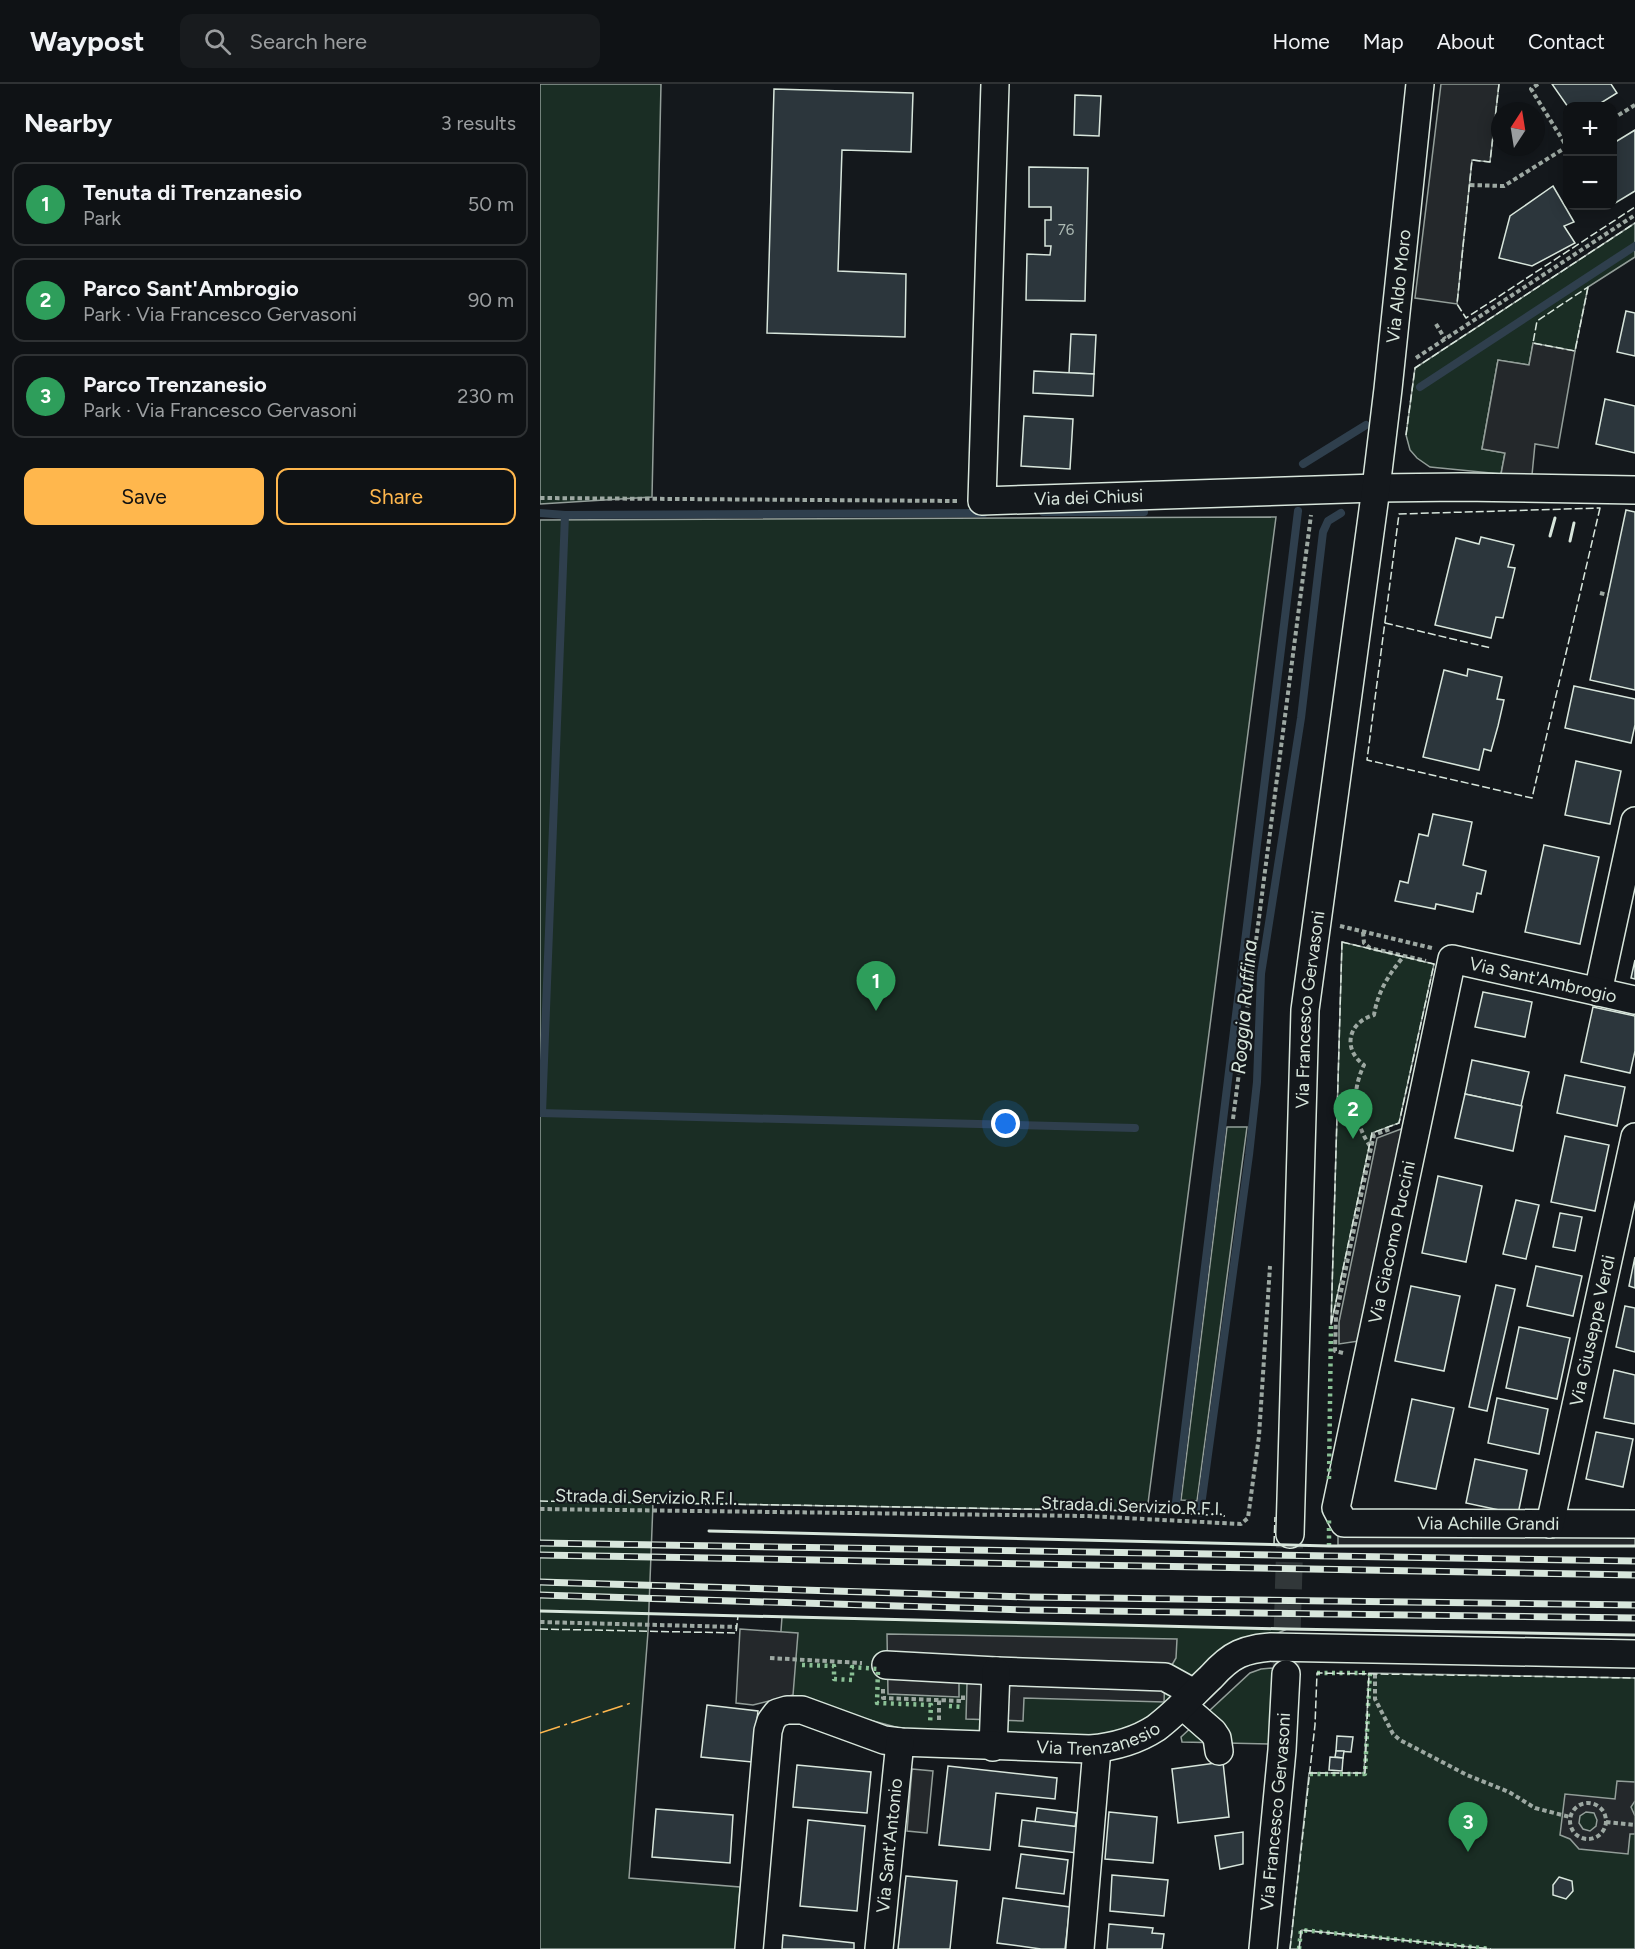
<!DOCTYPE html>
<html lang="en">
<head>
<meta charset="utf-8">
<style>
  :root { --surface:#0f1215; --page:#181b1e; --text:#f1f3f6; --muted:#9b9ea0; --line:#2f3234; --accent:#ffb74d }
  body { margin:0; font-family:Figtree,sans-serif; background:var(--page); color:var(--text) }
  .controls { position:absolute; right:18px; top:18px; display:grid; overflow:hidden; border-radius:12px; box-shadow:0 3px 15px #0003 }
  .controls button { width:54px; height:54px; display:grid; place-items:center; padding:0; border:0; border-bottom:2px solid var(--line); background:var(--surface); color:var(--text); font:30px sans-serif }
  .compass { position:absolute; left:951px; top:18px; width:54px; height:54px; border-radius:50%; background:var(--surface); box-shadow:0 3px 15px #0003; rotate:12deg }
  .you { position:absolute; left:466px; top:1040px; width:21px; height:21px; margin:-15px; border:4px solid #fff; border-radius:50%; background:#1a73e8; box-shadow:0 0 0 9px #1a73e833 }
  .badge { display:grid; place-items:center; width:39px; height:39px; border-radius:50%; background:var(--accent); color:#fff; font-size:20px; font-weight:700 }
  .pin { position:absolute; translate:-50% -50px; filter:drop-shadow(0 2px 3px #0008) }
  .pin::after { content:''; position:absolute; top:32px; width:21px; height:18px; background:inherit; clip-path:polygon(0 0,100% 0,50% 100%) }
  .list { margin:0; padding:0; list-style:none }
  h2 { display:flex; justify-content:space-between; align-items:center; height:78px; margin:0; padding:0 24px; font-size:26px }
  h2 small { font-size:20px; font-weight:400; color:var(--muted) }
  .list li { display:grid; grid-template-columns:39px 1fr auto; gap:18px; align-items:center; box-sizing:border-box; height:84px; margin:0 12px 12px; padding:0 12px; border:2px solid var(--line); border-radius:12px }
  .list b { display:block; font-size:22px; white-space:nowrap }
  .list p { margin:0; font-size:20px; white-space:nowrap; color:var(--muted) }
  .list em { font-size:20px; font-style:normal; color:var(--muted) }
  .actions { display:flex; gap:12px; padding:18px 24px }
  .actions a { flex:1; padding:14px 0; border:2px solid var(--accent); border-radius:12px; text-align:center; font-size:21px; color:var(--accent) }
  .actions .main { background:var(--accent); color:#111 }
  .icon { flex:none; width:33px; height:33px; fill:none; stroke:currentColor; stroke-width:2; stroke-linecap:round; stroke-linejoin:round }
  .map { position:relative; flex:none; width:1095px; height:1865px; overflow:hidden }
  header { display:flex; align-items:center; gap:36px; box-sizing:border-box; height:84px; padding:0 30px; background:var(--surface); border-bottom:2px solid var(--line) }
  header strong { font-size:28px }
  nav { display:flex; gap:33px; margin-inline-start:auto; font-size:21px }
  .search { width:420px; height:54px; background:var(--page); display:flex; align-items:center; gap:15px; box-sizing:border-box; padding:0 21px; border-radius:12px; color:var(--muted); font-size:22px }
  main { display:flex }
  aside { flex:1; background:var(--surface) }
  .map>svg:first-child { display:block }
  .green { fill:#1a2d24; stroke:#939e99; stroke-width:1.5 }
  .parking { fill:#24282b; stroke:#939e99; stroke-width:1.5; fill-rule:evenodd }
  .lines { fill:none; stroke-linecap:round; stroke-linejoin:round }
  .stream { stroke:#2f3f4d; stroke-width:8 }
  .building { fill:#2c363c; stroke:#d8e6dc; stroke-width:1.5 }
  .minor-tunnel { stroke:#313739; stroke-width:27; stroke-dasharray:27 14; stroke-linecap:butt }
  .minor-casing { stroke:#d8e6dc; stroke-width:30 }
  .path { stroke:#9da8a2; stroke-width:4; stroke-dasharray:4.5 3; stroke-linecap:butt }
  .minor { stroke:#14181c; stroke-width:27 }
  .rail-casing { stroke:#d8e6dc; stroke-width:7 }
  .rail { stroke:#14181c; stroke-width:4.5; stroke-dasharray:14; stroke-linecap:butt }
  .hedge { stroke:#8ac095; stroke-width:4.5; stroke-dasharray:3 4.5; stroke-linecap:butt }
  .fence { stroke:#d8e6dc; stroke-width:1.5; stroke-dasharray:8 3; stroke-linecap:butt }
  .wall { stroke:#d8e6dc; stroke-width:3 }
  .power { stroke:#ffb74d; stroke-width:1.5; stroke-dasharray:21 4.5 3 4.5; stroke-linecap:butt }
  .labels { text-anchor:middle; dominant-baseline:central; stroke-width:4.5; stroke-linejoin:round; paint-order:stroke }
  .number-label { font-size:15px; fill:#adbab4 }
  .street-label { font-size:18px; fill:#d8e6dc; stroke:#14181c }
  .water-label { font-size:20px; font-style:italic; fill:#d8e6dc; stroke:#14181c }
</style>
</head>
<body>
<header>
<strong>Waypost</strong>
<div class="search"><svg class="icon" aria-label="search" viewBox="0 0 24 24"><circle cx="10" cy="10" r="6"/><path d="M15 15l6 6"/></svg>Search here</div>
<nav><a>Home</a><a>Map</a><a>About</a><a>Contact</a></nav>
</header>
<main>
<aside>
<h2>Nearby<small>3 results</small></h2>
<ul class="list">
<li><span class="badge" style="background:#2e9e5b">1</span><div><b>Tenuta di Trenzanesio</b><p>Park</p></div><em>50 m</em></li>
<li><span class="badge" style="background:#2e9e5b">2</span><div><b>Parco Sant'Ambrogio</b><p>Park · Via Francesco Gervasoni</p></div><em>90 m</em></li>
<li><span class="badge" style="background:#2e9e5b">3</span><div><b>Parco Trenzanesio</b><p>Park · Via Francesco Gervasoni</p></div><em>230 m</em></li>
</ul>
<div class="actions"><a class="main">Save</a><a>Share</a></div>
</aside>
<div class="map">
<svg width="1095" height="1865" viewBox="0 0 1095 1865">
  <rect width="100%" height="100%" fill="#14181c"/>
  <g class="green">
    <polygon points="0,0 121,0 112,413 0,420"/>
    <polygon points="1095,139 1095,173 1048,203 1035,267 993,260 989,281 958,276 942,365 965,369 961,390 890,383 877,374 870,366 866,351 875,284"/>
    <polygon points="736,433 607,1427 113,1419 108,1548 89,1794 200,1803 196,1865 0,1865 0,436"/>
    <polygon points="802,858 894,880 859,1039 832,1049 791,1241"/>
    <polygon points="687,1043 707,1043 657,1417 641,1416"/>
    <polygon points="242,1533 747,1545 736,1550 591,1645 560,1654 363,1645 274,1621 236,1615"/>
    <polygon points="733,1584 729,1660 642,1658 641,1653 710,1589 721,1585"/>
    <polygon points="829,1589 1095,1594 1095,1865 951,1865 762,1846 759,1865 750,1865 769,1689 824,1689"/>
  </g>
  <g class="parking">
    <polygon points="901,0 959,0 950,78 932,76 917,220 875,214"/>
    <polygon points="993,259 1035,267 1018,364 995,360 992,391 961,390 965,369 942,365 958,276 989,281"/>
    <polygon points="877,1039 832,1255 799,1260 799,1238 837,1054"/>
    <polygon points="798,1449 1095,1449 1095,1462 798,1461"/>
    <polygon points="200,1545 258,1549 253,1611 213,1621 196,1619"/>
    <polygon points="347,1550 637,1555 636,1574 625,1593 624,1618 484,1614 483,1637 426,1635 427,1599 419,1599 419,1613 348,1610"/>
    <polygon points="372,1685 393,1687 387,1749 367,1747"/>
    <path d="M1077 1697 1095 1698V1717L1091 1723 1095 1732V1750H1090L1088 1770 1039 1765 1030 1755 1020 1751 1025 1710 1075 1715ZM1046 1728 1054 1729 1057 1736 1056 1742 1050 1747 1043 1745 1039 1739 1040 1732Z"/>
  </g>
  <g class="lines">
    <g class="stream">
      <polyline points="880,303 1095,162"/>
      <polyline points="763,380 826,341"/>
      <polyline points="503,428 604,428"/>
      <polyline points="0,429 25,431"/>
      <polyline points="0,1029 595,1044"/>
      <polyline points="2,1029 25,431 444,429"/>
      <polyline points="636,1418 758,427"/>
      <polyline points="660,1429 709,1071 717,998 721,890 761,634 783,448 788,437 801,429"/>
    </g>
  </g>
  <g class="building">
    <polygon points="1012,0 1071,0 1077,9 1056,22 1028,23"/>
    <polygon points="234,5 373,9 371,68 302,66 298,187 366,190 365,253 227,249"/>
    <polygon points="535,11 561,12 559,52 534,51"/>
    <polygon points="1095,46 1095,107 1072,121 1072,60"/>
    <polygon points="489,83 548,84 545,217 486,216 487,170 510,171 511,162 505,162 505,136 511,136 511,123 489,123"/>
    <polygon points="1013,102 1034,138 1024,142 1035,159 992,182 959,174 970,132"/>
    <polygon points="1086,227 1095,229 1095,272 1077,268"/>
    <polygon points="531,250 556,251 554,290 529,289"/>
    <polygon points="494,287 554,290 553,312 493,309"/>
    <polygon points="1065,315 1095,322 1095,369 1056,360"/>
    <polygon points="484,332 533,335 530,385 481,382"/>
    <polygon points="1086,426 1095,428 1095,606 1050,596"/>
    <polygon points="941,453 974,461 968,483 975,484 963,534 956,533 951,554 895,541 916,454 939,460"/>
    <polygon points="928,585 962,593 957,615 964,616 958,642 951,667 944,665 939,686 883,673 904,586 927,592"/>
    <polygon points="1034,602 1095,615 1095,641 1091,659 1025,644"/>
    <polygon points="1036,677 1081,687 1070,740 1025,731"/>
    <polygon points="893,730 932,738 923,781 946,787 941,810 937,809 933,828 896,820 895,825 855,817 860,797 868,799 879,750 888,752"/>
    <polygon points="1004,761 1059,773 1040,860 985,848"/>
    <polygon points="1095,876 1095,895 1091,894"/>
    <polygon points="943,908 992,918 985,953 935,943"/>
    <polygon points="1053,923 1095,932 1095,967 1090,989 1041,978"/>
    <polygon points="932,976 989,988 981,1022 925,1010"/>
    <polygon points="1025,991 1085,1003 1077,1042 1017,1029"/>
    <polygon points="925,1010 982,1022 973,1067 915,1054"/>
    <polygon points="1025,1052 1069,1061 1055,1127 1011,1118"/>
    <polygon points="898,1092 942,1102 926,1178 882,1169"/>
    <polygon points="976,1116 999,1121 986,1175 963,1170"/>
    <polygon points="1020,1129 1042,1133 1035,1167 1013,1163"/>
    <polygon points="1095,1173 1095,1204 1089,1202"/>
    <polygon points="996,1182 1042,1192 1033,1232 987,1222"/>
    <polygon points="956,1201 975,1205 947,1327 929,1323"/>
    <polygon points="871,1202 920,1212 904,1287 855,1277"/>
    <polygon points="1085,1222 1095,1224 1095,1268 1076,1263"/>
    <polygon points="979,1243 1030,1254 1017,1315 966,1304"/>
    <polygon points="1074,1286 1095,1291 1095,1340 1064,1334"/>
    <polygon points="957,1314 1008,1325 999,1370 948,1359"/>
    <polygon points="872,1315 914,1324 896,1405 855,1397"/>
    <polygon points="1056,1348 1093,1355 1083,1403 1046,1395"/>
    <polygon points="935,1375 987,1386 978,1430 926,1419"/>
    <polygon points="167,1621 218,1627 212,1678 161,1673"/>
    <polygon points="797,1652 813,1653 811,1668 796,1667"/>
    <polygon points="796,1667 804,1667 803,1674 795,1673"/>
    <polygon points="790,1673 803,1674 802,1687 789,1686"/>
    <polygon points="683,1678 689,1733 638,1739 632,1685"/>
    <polygon points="257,1681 331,1688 327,1729 253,1723"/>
    <polygon points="408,1682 517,1694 515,1715 456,1709 450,1766 399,1761"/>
    <polygon points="497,1724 537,1729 535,1743 495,1738"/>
    <polygon points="116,1725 193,1731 190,1779 112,1773"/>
    <polygon points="569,1728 617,1733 613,1779 565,1775"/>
    <polygon points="268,1736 325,1742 317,1827 260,1822"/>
    <polygon points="482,1736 540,1743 537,1769 479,1762"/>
    <polygon points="703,1748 703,1780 680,1785 675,1752"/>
    <polygon points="481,1770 528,1776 524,1810 476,1804"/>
    <polygon points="572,1791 628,1796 624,1832 570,1827"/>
    <polygon points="366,1792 417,1797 410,1865 358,1865"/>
    <polygon points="1019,1793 1032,1797 1033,1807 1026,1815 1013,1811 1013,1801"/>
    <polygon points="463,1814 530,1823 525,1865 501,1865 457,1859"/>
    <polygon points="569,1840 613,1844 612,1849 624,1850 622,1865 567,1865"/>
    <polygon points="243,1851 314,1859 314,1865 242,1865"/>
  </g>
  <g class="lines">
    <polyline class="minor-tunnel" points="746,1587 750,1450"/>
    <g class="minor-casing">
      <g id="minor">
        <path id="s1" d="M455 0 442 417 836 404 921 403 1095 406"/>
        <polyline points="1058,908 1095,737"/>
        <path id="s2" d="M1095 916 912 875 796 1424 804 1439 1095 1440"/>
        <path id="s3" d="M1010 1440 1095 1053"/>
        <path id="s4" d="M750 1450 765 926 836 404 848 305 880 0"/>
        <polyline points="346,1581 456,1587 625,1593 654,1609"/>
        <polyline points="642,1621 673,1648 677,1654 679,1667"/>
        <polyline points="453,1663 456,1587"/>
        <path id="s5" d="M209 1865 228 1647 231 1637 237 1629 247 1626H262L344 1656 360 1658 550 1665C573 1663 596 1657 616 1644 636 1629 653 1610 671 1593 679 1584 688 1575 699 1570 710 1565 720 1564 731 1563L1095 1570"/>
        <path id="s6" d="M339 1865 360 1658"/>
        <polyline points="540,1865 557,1665"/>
        <path id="s7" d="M723 1865 742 1666 746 1590"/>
      </g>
    </g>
    <g class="path">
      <polyline points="998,0 991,5 1027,63"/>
      <polyline points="1072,35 1095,21"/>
      <polyline points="930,101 964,102 1028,62"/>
      <polyline points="896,240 905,255"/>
      <polyline points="876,274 1095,131"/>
      <polyline points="0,414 417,417"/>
      <polyline points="1060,509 1068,511"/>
      <polyline points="800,842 892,864"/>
      <polyline points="823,848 824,859 830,864 886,877"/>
      <polyline points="693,1035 771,431"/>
      <path d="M830 1062C813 1037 811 1008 824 981 802 965 808 938 834 931 838 907 849 890 864 872"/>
      <polyline points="803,1269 795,1267 796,1232 831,1064 834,1051 850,1045"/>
      <polyline points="0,1425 546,1432 701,1440 708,1434 719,1352 730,1182"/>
      <polyline points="0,1538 197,1543"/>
      <polyline points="230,1574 322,1579"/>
      <polyline points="835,1590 835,1615 853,1650 860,1656 927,1691 969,1708 995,1724 1030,1733"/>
      <polyline points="343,1605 343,1614 423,1617 423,1611"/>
      <polyline points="399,1636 399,1615"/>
      <circle cx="1048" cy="1737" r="18"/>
      <polyline points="1066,1738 1095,1741"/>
    </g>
    <use href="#minor" class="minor"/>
    <g class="rail-casing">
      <g id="rail">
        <polyline points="0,1459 1095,1477"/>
        <polyline points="0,1471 1095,1491"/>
        <polyline points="0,1498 489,1513 1095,1521"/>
        <polyline points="0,1511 488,1526 1095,1534"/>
      </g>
    </g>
    <use href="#rail" class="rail"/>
    <g class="hedge">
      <polyline points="789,1395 791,1241"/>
      <polyline points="789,1462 789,1436"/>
      <polyline points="262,1581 294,1582 294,1595 312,1596 312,1583 338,1585 337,1619 391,1621 390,1640"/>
      <polyline points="777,1589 828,1589"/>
      <polyline points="409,1622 424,1623"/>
      <polyline points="828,1622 830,1589"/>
      <polyline points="770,1690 825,1690 828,1627"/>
      <polyline points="759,1865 761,1846 951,1865"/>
    </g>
    <g class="fence">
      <polyline points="959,0 950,78 932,76 917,220 926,234 1095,123"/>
      <polygon points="1048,203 1035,267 993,259 997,237"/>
      <polyline points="866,351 875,284 1095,139"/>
      <polygon points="1060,424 992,714 827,676 859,430"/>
      <polyline points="845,539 951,564"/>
      <polygon points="802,858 894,880 859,1039 832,1049 791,1241"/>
      <polyline points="0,1417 607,1427 685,1432"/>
      <polyline points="734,1460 735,1433"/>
      <polyline points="0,1545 196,1549 198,1532"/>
      <polyline points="769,1689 825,1689 829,1589"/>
      <polyline points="750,1865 775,1641 777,1589 1095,1594"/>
      <polyline points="759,1865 761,1846 951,1865"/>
    </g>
    <g class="wall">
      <polyline points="1010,452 1015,434"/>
      <polyline points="1030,457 1034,439"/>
      <polyline points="169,1447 789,1462 1095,1462"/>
      <polyline points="0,1527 747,1545 1095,1551"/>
    </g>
    <polyline class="power" points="0,1649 91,1619"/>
  </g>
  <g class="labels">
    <g class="number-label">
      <text x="526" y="146">76</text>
    </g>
    <g class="street-label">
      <text stroke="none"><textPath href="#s4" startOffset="1254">Via Aldo Moro</textPath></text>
      <text stroke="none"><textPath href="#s1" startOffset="524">Via dei Chiusi</textPath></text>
      <text transform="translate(1003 896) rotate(13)">Via Sant'Ambrogio</text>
      <text stroke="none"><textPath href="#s4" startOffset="525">Via Francesco Gervasoni</textPath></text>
      <text transform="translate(852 1158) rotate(-78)">Via Giacomo Puccini</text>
      <text stroke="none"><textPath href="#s3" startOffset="198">Via Giuseppe Verdi</textPath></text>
      <text transform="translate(106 1413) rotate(1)">Strada di Servizio R.F.I.</text>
      <text transform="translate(592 1422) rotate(2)">Strada di Servizio R.F.I.</text>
      <text stroke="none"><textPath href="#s2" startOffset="910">Via Achille Grandi</textPath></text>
      <text stroke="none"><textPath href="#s5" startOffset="568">Via Trenzanesio</textPath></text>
      <text stroke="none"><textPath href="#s7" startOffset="138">Via Francesco Gervasoni</textPath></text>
      <text stroke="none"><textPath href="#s6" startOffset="104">Via Sant'Antonio</textPath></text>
    </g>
    <g class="water-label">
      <text transform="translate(704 923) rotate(-85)">Roggia Ruffina</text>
    </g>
  </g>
</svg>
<div class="controls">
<button>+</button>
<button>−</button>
</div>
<svg class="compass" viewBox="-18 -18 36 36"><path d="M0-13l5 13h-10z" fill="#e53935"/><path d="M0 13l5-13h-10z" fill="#9b9ea0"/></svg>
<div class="you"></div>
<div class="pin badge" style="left:336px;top:927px;background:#2e9e5b">1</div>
<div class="pin badge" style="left:813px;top:1055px;background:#2e9e5b">2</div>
<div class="pin badge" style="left:928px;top:1768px;background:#2e9e5b">3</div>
</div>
</main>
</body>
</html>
